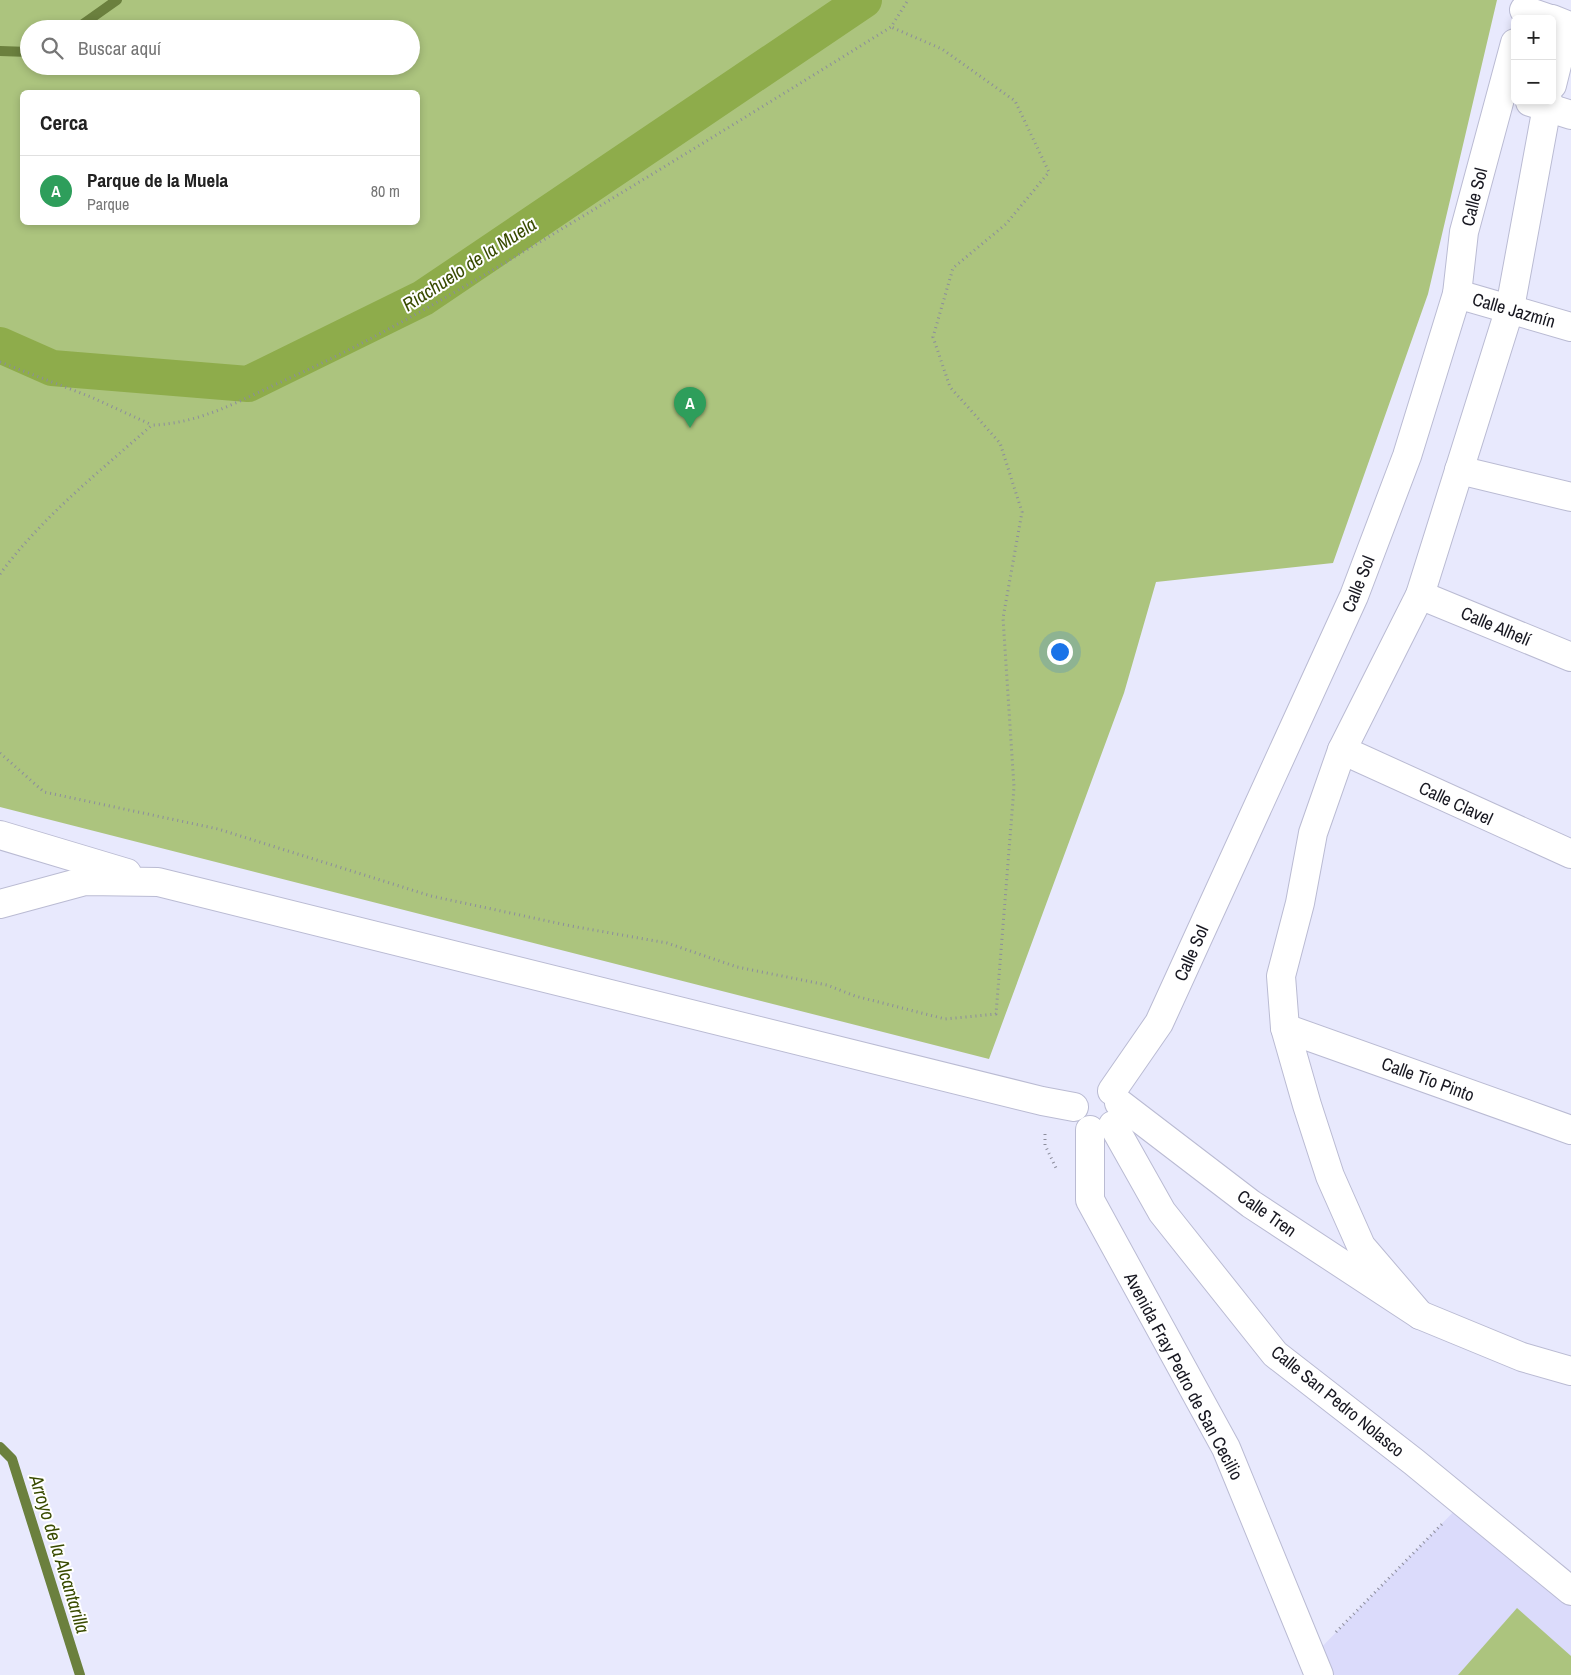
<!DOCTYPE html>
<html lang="es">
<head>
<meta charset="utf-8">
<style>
  :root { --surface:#fff; --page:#f6f6f6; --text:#222; --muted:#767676; --line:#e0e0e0; --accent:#7c3aed }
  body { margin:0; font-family:"Archivo Narrow",sans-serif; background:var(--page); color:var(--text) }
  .controls { position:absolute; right:15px; top:15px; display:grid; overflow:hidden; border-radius:8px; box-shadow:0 2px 8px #0003 }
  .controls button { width:45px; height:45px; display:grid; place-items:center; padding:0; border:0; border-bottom:1px solid var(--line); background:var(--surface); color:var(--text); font:25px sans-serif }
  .you { position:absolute; left:1059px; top:651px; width:18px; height:18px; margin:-12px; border:4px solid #fff; border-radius:50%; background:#1a73e8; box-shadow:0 0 0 8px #1a73e833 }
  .badge { display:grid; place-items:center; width:32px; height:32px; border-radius:50%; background:var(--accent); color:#fff; font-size:16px; font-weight:700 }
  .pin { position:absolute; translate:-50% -41px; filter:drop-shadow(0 1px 2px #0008) }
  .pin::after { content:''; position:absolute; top:26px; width:18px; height:15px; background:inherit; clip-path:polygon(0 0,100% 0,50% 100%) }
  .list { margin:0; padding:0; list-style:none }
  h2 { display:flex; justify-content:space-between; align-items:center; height:65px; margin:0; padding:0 20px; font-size:21px }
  h2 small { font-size:16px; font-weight:400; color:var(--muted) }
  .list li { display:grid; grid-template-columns:32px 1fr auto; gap:15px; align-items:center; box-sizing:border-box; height:70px; padding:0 20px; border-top:1px solid var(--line) }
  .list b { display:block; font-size:19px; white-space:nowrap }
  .list p { margin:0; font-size:16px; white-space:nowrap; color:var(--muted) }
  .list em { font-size:16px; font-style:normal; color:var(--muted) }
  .icon { flex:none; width:28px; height:28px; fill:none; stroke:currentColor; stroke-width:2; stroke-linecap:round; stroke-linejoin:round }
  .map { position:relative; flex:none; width:1571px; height:1675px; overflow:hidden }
  .search { position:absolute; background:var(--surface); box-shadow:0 2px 8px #0003; left:20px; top:20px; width:400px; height:55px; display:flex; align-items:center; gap:12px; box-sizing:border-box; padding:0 18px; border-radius:28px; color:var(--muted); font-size:19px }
  .panel { position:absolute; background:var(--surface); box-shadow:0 2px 8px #0003; left:20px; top:90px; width:400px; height:135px; border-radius:8px }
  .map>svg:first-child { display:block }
  .built { fill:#dbdbfb }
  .green { fill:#acc47e; fill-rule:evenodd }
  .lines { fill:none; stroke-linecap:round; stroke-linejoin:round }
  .stream { stroke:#6b803e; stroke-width:10 }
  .canal { stroke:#8eac4b; stroke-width:36 }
  .minor-casing { stroke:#babbd3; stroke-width:30 }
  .path { stroke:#8c8d9c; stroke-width:3; stroke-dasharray:1 4; stroke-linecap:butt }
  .minor { stroke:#fff; stroke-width:28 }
  .labels { text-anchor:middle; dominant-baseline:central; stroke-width:4; stroke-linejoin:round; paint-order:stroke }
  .street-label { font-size:18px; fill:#181821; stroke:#fff }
  .water-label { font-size:19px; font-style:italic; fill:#394b00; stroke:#fff }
</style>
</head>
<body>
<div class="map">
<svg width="1571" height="1675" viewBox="0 0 1571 1675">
  <rect width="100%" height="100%" fill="#e8e9fd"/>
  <polygon class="built" points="1463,1502 1571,1591 1571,1675 1319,1675 1311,1658"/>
  <g class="green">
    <path d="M0 0H1497L1428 294 1333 563 1156 582 1124 693 989 1059 0 807ZM29 29H411V66H29ZM22 92H418V222H22Z"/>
    <polygon points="1517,1608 1571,1656 1571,1675 1458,1675"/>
  </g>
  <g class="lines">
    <g class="stream">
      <polyline points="76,29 117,0"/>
      <polyline points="0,51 29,52"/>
      <polyline points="0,1447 12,1459 80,1675"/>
    </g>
    <polyline class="canal" points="0,345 52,368 248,384 423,298 864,0"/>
    <g class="minor-casing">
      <g id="minor">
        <polyline points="1524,10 1550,19"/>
        <polyline points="1552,19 1567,25 1552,85"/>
        <polyline points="1530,102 1571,115"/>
        <polyline points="1457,294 1571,327"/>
        <polyline points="1459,470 1571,497"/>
        <polyline points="1420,595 1571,657"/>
        <polyline points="1342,750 1571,854"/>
        <polyline points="0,835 127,873"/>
        <polyline points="0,904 85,881 158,882 1042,1101 1074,1107"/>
        <polyline points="1285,1028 1571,1130"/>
        <polyline points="1112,1091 1159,1023 1354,596 1407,456 1457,294 1464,232 1515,43"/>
        <polyline points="1119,1103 1251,1204 1420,1315 1522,1357 1571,1371"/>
        <polyline points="1113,1125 1162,1212 1275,1354 1414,1462 1571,1591"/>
        <polyline points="1090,1130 1090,1200 1226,1448 1319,1675"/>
        <polyline points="1420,1315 1361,1246 1330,1176 1307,1105 1285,1028 1281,976 1300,903 1313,833 1342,750 1420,595 1510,308 1548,101"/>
      </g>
    </g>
    <g class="path">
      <polyline points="0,362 91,397 152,425"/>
      <path d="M0 574C42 517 99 472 152 425 199 424 241 400 283 381 378 339 466 286 555 233 668 165 780 96 891 27L908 0"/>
      <polyline points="0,753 44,792 218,829 431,896 571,926 667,943 737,967 827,985 855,996 945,1019 996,1014 1014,787 1003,618 1022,512 1000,443 950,387 933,337 953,268 1006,224 1049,172 1015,101 942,49 891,27"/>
      <polyline points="1045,1134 1045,1145 1057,1170"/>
      <polyline points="1336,1632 1442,1524"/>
    </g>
    <use href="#minor" class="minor"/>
  </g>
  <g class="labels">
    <g class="street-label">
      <text transform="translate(1474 197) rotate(-76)">Calle Sol</text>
      <text transform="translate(1514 310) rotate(16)">Calle Jazmín</text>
      <text transform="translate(1358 584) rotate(-68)">Calle Sol</text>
      <text transform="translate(1496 626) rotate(23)">Calle Alhelí</text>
      <text transform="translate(1456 803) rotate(25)">Calle Clavel</text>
      <text transform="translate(1191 953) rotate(-66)">Calle Sol</text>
      <text transform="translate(1428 1079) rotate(20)">Calle Tío Pinto</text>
      <text transform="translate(1267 1213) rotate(35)">Calle Tren</text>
      <text transform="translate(1184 1376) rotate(62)">Avenida Fray Pedro de San Cecilio</text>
      <text transform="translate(1338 1401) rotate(39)">Calle San Pedro Nolasco</text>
    </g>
    <g class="water-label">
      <text transform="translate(469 264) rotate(-33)">Riachuelo de la Muela</text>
      <text transform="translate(60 1554) rotate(73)">Arroyo de la Alcantarilla</text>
    </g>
  </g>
</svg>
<div class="controls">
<button>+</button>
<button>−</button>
</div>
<div class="you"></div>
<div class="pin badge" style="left:690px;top:428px;background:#2e9e5b">A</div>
<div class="search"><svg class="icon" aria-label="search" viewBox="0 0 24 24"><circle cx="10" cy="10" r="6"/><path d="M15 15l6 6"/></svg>Buscar aquí</div>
<section class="panel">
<h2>Cerca<small></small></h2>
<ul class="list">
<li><span class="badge" style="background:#2e9e5b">A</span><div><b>Parque de la Muela</b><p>Parque</p></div><em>80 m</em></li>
</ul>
</section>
</div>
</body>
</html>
